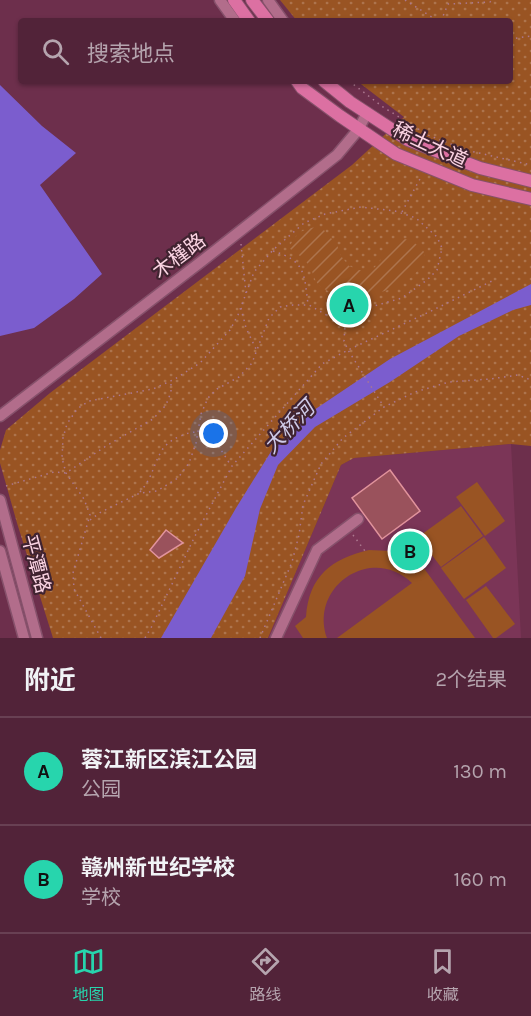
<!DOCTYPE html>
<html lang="zh">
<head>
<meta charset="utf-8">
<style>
  :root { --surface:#522339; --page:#5c2f44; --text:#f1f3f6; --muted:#b5a4ae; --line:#684053; --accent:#27d5ad }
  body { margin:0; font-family:Karla,"Noto Sans SC",sans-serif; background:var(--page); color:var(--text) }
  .you { position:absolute; left:214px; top:434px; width:21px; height:21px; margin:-15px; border:4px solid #fff; border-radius:50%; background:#1a73e8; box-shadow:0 0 0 9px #1a73e833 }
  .badge { display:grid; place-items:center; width:39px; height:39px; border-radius:50%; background:var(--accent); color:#111; font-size:20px; font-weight:700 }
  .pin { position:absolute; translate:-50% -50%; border:3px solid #fff; box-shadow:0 2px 6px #0006 }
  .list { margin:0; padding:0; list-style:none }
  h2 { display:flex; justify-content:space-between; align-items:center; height:78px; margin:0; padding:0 24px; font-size:26px }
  h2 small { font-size:20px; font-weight:400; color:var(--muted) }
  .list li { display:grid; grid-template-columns:39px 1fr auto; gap:18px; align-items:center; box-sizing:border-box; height:108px; padding:0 24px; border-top:2px solid var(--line) }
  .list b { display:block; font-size:22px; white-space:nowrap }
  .list p { margin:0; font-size:20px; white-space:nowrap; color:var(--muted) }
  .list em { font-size:20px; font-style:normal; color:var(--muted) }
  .icon { flex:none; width:33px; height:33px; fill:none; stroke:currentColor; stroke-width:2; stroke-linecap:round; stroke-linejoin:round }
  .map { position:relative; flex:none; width:531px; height:638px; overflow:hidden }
  .search { position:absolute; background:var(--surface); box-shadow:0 2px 4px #0004; left:18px; right:18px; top:18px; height:66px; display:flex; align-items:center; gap:15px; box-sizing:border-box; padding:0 21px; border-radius:6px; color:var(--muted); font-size:22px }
  .sheet { height:294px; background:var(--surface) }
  nav { display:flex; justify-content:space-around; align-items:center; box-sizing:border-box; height:84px; border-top:2px solid var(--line); background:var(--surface); font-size:16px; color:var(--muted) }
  nav a { display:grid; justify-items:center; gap:3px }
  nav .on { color:var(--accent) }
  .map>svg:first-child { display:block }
  .built { fill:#7b3557 }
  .park { fill:url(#park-dots) }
  .garden { fill:url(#garden-furrows) }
  .pitch { fill:#995423 }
  .water { fill:#7b5dce }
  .building { fill:#9a525c; stroke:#e1939c; stroke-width:1.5 }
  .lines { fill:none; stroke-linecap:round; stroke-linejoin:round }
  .minor-casing { stroke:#86516b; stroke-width:13 }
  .major-casing { stroke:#86516b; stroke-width:14 }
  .path { stroke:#ac788f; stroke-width:1.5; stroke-dasharray:1.5 4.5; stroke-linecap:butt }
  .minor { stroke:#b26d8b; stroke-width:10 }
  .major { stroke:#dc70a2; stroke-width:12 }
  .labels { text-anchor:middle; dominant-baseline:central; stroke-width:4.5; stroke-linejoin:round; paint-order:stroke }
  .street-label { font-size:20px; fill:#fbd4e3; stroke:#402330 }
  .water-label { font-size:21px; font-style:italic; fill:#cfcbe8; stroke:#402330 }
</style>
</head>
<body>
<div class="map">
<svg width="531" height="638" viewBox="0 0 531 638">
  <defs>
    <pattern id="park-dots" width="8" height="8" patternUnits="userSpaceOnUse" patternTransform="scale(1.5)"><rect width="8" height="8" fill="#995423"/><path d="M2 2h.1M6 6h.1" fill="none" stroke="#ad744d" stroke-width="1.8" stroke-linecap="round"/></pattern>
    <pattern id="garden-furrows" width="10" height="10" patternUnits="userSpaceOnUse" patternTransform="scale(1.5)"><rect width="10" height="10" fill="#995423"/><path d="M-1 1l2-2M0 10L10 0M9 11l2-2" fill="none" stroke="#ad744d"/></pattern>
  </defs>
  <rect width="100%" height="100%" fill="#6d2f4c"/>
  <polygon class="built" points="511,444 521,638 268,638 341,465 354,458"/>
  <polygon class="park" points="280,0 531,0 531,446 511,444 354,458 341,465 268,638 53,638 17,523 0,463 0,450 6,430 50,393 352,165 404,117 357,81 510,81 510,21 297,21"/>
  <path class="garden" d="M319 227 325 231 337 245 341 256 349 266 359 270 367 271 375 267 397 239C411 238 416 243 425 253L423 265C416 273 408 281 398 286 379 296 338 300 321 287 313 281 314 271 307 263 303 257 295 253 289 248 296 233 303 228 319 227Z"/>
  <g class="pitch">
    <polygon points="477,482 505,521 485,536 456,497"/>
    <polygon points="461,506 483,536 441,567 418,537"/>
    <polygon points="484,537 506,568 464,599 441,568"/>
    <path d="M369 550 391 551 406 557 423 567 475 638H337L412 583C372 544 309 586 327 638H303L295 626 306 617C309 576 331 559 369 550Z"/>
    <polygon points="486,586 515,624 496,638 493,638 466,600"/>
  </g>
  <g class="water">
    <polygon points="0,85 42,126 76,153 40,185 102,274 74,299 34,328 0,336"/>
    <polygon points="531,284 531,305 513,310 459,336 390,382 315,427 278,465 260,509 245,576 211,638 161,638 236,508 272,450 314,410 390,359"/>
  </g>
  <g class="building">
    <polygon points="390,470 420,511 382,539 352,498"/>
    <polygon points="166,530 183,543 159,558 150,550"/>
  </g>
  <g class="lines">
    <g class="minor-casing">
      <g id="minor">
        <polyline points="220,0 235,21"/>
        <polyline points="268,0 283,21"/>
        <polyline points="0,416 202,261 337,155 358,130 367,113"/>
        <polyline points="0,500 37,638"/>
        <polyline points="0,551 24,638"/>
        <polyline points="276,638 317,550 358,519"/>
      </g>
    </g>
    <g class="major-casing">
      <g id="major">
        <polyline points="234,0 249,21"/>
        <polyline points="252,0 268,21"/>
        <polyline points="297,81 302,88 340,116 396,154 472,185 531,199"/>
        <polyline points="324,81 350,102 408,140 480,168 531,181"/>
      </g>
    </g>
    <g class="path">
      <polyline points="405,0 438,21"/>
      <polyline points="441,21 448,4 490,2 493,0"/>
      <polyline points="510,39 531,36"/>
      <polyline points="349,81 383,107 428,135 466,150 531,165"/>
      <polyline points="402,212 421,177"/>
      <polyline points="241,244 246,293"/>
      <path d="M273 251C306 261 304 274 308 304"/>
      <polyline points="241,308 246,328 256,349"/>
      <polyline points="6,486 54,472 66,473 106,446 153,419 166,405 171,392 171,383"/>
      <path d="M140 492C153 477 153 465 162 450 167 443 173 439 181 436 207 423 219 446 231 466"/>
      <polyline points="90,520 101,512 140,493 157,491 178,478 189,463 196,443 201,414 208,398 217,389 239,377 252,363 269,318 280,307 293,305 309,305 344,325"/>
      <polyline points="353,535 365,551"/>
      <polyline points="101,638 74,589 73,573 90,515 84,499 66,473 62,458 63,438 67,424 77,409 89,401 153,389 175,379 200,363 230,330 238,315 254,272 273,250 304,223 325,214 361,207 395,211 416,218 437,237 442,248 437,270 427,280 402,298 367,308 351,316 345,326 344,341 348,350 384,407"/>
      <polyline points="145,638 152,626 194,538 232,466 322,364 348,350 427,313 492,281"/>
      <polyline points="260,638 292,562 299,535 303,505 321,464 343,438 384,407 415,392 449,382 490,379 518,375 531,380"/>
    </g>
    <use href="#minor" class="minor"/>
    <use href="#major" class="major"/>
  </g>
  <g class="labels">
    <g class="street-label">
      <text transform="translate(430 145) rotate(25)">稀土大道</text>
      <text transform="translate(179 256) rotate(-37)">木槿路</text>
      <text transform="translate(36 564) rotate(75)">平潭路</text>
    </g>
    <g class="water-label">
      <text transform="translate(289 427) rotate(-46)">大桥河</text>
    </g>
  </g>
</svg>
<div class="you"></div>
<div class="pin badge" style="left:349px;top:305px">A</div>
<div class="pin badge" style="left:410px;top:551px">B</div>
<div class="search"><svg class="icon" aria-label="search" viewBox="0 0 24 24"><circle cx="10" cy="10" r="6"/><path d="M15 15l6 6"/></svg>搜索地点</div>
</div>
<section class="sheet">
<h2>附近<small>2个结果</small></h2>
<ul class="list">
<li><span class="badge">A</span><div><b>蓉江新区滨江公园</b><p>公园</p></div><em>130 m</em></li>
<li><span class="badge">B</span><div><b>赣州新世纪学校</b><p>学校</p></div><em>160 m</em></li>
</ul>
</section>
<nav>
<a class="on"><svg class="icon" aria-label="map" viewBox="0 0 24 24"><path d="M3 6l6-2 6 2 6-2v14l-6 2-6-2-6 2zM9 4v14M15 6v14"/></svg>地图</a>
<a><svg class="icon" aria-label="directions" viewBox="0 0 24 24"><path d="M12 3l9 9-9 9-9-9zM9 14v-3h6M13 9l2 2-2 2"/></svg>路线</a>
<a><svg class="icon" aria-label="saved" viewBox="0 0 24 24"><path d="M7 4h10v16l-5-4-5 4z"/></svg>收藏</a>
</nav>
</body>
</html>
